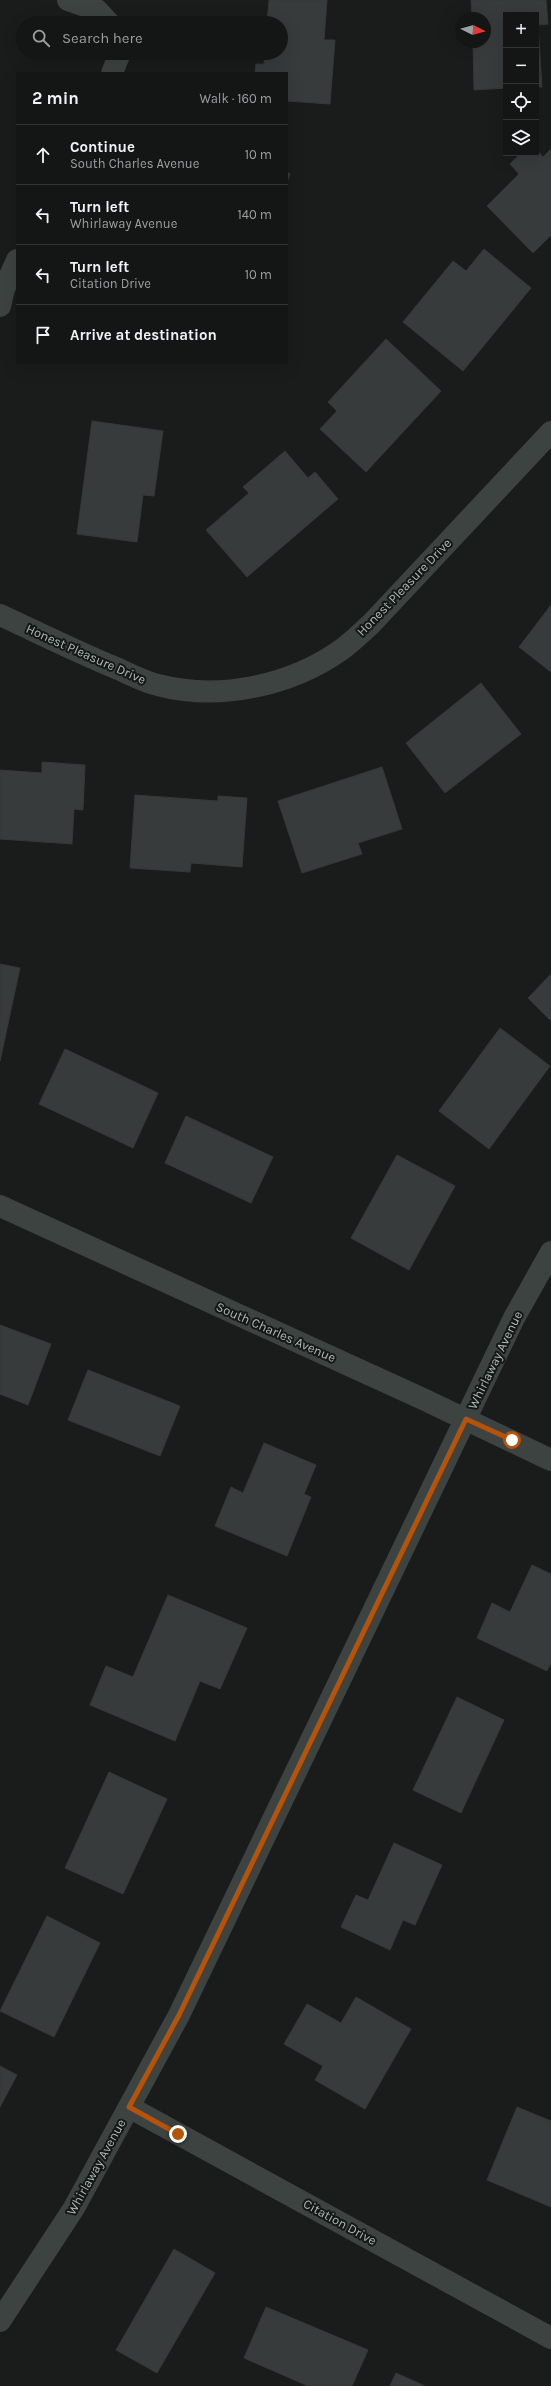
<!DOCTYPE html>
<html lang="en">
<head>
<meta charset="utf-8">
<style>
  :root { --surface:#141515; --page:#1d1e1e; --text:#f1f3f6; --muted:#9d9fa0; --line:#333434 }
  body { margin:0; font-family:Karla,sans-serif; background:var(--page); color:var(--text) }
  .controls { position:absolute; right:12px; top:12px; display:grid; overflow:hidden; border-radius:0px; box-shadow:0 4px 16px #0002 }
  .controls button { width:36px; height:36px; display:grid; place-items:center; padding:0; border:0; border-bottom:1px solid var(--line); background:var(--surface); color:var(--text); font:20px sans-serif }
  .compass { position:absolute; left:455px; top:12px; width:36px; height:36px; border-radius:50%; background:var(--surface); box-shadow:0 4px 16px #0002; rotate:95deg }
  .stop { position:absolute; width:12px; height:12px; margin:-9px; border:3px solid #b45309; border-radius:50%; background:#fff }
  .stop.end { background:#b45309; border-color:#fff; box-shadow:0 1px 4px #0008 }
  .list { margin:0; padding:0; list-style:none }
  h2 { display:flex; justify-content:space-between; align-items:center; height:52px; margin:0; padding:0 16px; font-size:17px }
  h2 small { font-size:13px; font-weight:400; color:var(--muted) }
  .list li { display:grid; grid-template-columns:26px 1fr auto; gap:12px; align-items:center; box-sizing:border-box; height:60px; padding:0 16px; border-top:1px solid var(--line) }
  .list b { display:block; font-size:15px; white-space:nowrap }
  .list p { margin:0; font-size:13px; white-space:nowrap; color:var(--muted) }
  .list em { font-size:13px; font-style:normal; color:var(--muted) }
  .icon { flex:none; width:22px; height:22px; fill:none; stroke:currentColor; stroke-width:2; stroke-linecap:round; stroke-linejoin:round }
  .map { position:relative; flex:none; width:551px; height:2386px; overflow:hidden }
  .search { position:absolute; background:var(--surface); box-shadow:0 4px 16px #0002; left:16px; top:16px; width:272px; height:44px; display:flex; align-items:center; gap:10px; box-sizing:border-box; padding:0 14px; border-radius:22px; color:var(--muted); font-size:15px }
  .panel { position:absolute; background:var(--surface); box-shadow:0 4px 16px #0002; left:16px; top:72px; width:272px; height:292px; border-radius:0px }
  .map>svg:first-child { display:block }
  .building { fill:#373b3b; stroke:#343838 }
  .lines { fill:none; stroke-linecap:round; stroke-linejoin:round }
  .street { stroke:#3d4341; stroke-width:22 }
  .route { stroke:#b45309; stroke-width:5 }
  .labels { text-anchor:middle; dominant-baseline:central; stroke-width:4; stroke-linejoin:round; paint-order:stroke }
  .street-label { font-size:13px; fill:#adbbb5; stroke:#151717 }
</style>
</head>
<body>
<div class="map">
<svg width="551" height="2386" viewBox="0 0 551 2386">
  <rect width="100%" height="100%" fill="#1a1c1c"/>
  <g class="building">
    <polygon points="269,0 327,0 324,40 335,40 330,104 287,101 287,73 255,73 256,64 264,64 265,53 281,53 281,23 267,23"/>
    <polygon points="471,0 546,0 548,24 538,25 542,87 536,87 536,15 506,15 506,88 474,90 473,42 485,42 485,18 472,18"/>
    <polygon points="536,149 543,157 551,149 551,235 533,253 487,206 519,174 510,164 521,153 536,153"/>
    <polygon points="287,172 290,174 287,182"/>
    <polygon points="484,249 531,288 463,371 403,322 453,261 466,271"/>
    <polygon points="386,339 441,391 366,472 320,429 337,411 328,402"/>
    <polygon points="92,421 163,431 154,496 143,495 137,542 77,534"/>
    <polygon points="285,451 308,478 315,472 338,499 247,577 206,530 249,493 243,487"/>
    <polygon points="551,605 551,672 519,647"/>
    <polygon points="481,683 521,734 445,793 406,743"/>
    <polygon points="42,762 85,765 83,810 74,809 72,844 0,839 0,770 42,773"/>
    <polygon points="382,767 402,829 358,843 362,854 302,873 278,801"/>
    <polygon points="135,795 218,801 218,796 247,798 242,867 191,863 190,872 130,868"/>
    <polygon points="0,964 20,968 0,1061"/>
    <polygon points="551,974 551,1021 528,998"/>
    <polygon points="500,1028 550,1066 489,1149 439,1111"/>
    <polygon points="65,1049 158,1093 133,1148 39,1104"/>
    <polygon points="186,1116 273,1157 251,1203 165,1163"/>
    <polygon points="397,1155 455,1186 409,1270 351,1238"/>
    <polygon points="0,1325 51,1344 28,1405 0,1394"/>
    <polygon points="88,1370 180,1406 160,1456 68,1420"/>
    <polygon points="264,1443 316,1465 304,1494 311,1497 287,1556 215,1526 231,1487 243,1493"/>
    <polygon points="532,1565 551,1574 551,1663 547,1671 477,1638 492,1603 510,1612"/>
    <polygon points="168,1595 247,1628 220,1689 200,1681 175,1741 90,1705 106,1666 133,1677"/>
    <polygon points="457,1697 504,1720 461,1813 413,1790"/>
    <polygon points="109,1772 167,1799 123,1894 65,1868"/>
    <polygon points="394,1843 442,1865 415,1925 403,1920 390,1950 341,1927 356,1895 368,1900"/>
    <polygon points="47,1916 100,1943 54,2037 0,2011"/>
    <polygon points="356,1997 411,2029 365,2109 315,2080 323,2066 284,2044 307,2004 341,2023"/>
    <polygon points="0,2066 17,2075 0,2107"/>
    <polygon points="517,2107 551,2121 551,2207 487,2180"/>
    <polygon points="174,2249 215,2273 157,2373 116,2350"/>
    <polygon points="266,2307 368,2350 352,2386 308,2386 244,2358"/>
    <polygon points="396,2373 425,2386 390,2386"/>
  </g>
  <g class="lines">
    <g class="street">
      <polyline points="68,0 97,10 109,23"/>
      <polyline points="112,73 120,53"/>
      <polyline points="0,306 4,289 17,260"/>
      <path d="M0 615C39 633 77 652 116 668 130 674 144 682 158 685 219 701 290 686 341 650 352 642 361 633 371 624L551 432"/>
      <polyline points="0,1206 423,1399 551,1460"/>
      <polyline points="129,2107 551,2338"/>
      <polyline points="0,2321 74,2208 179,2015 514,1318 551,1252"/>
    </g>
  </g>
  <g class="lines">
    <polyline class="route" points="178,2134 129,2107 179,2015 466,1419 512,1440"/>
  </g>
  <g class="labels">
    <g class="street-label">
      <text transform="translate(404 587) rotate(-46)">Honest Pleasure Drive</text>
      <text transform="translate(86 654) rotate(24)">Honest Pleasure Drive</text>
      <text transform="translate(276 1332) rotate(24)">South Charles Avenue</text>
      <text transform="translate(495 1360) rotate(-64)">Whirlaway Avenue</text>
      <text transform="translate(96 2167) rotate(-61)">Whirlaway Avenue</text>
      <text transform="translate(340 2222) rotate(29)">Citation Drive</text>
    </g>
  </g>
</svg>
<div class="controls">
<button>+</button>
<button>−</button>
<button><svg class="icon" aria-label="locate" viewBox="0 0 24 24"><circle cx="12" cy="12" r="6"/><path d="M12 2v4M12 18v4M2 12h4M18 12h4"/></svg></button>
<button><svg class="icon" aria-label="layers" viewBox="0 0 24 24"><path d="M12 4l9 5-9 5-9-5zM3 14l9 5 9-5"/></svg></button>
</div>
<svg class="compass" viewBox="-18 -18 36 36"><path d="M0-13l5 13h-10z" fill="#e53935"/><path d="M0 13l5-13h-10z" fill="#9d9fa0"/></svg>
<div class="stop" style="left:512px;top:1440px"></div>
<div class="stop end" style="left:178px;top:2134px"></div>
<div class="search"><svg class="icon" aria-label="search" viewBox="0 0 24 24"><circle cx="10" cy="10" r="6"/><path d="M15 15l6 6"/></svg>Search here</div>
<section class="panel">
<h2>2 min<small>Walk · 160 m</small></h2>
<ul class="list">
<li><svg class="icon" aria-label="ahead" viewBox="0 0 24 24"><path d="M12 20V5M6 11l6-6 6 6"/></svg><div><b>Continue</b><p>South Charles Avenue</p></div><em>10 m</em></li>
<li><svg class="icon" aria-label="left" viewBox="0 0 24 24"><path d="M17 20v-9H6M10 6l-5 5 5 5"/></svg><div><b>Turn left</b><p>Whirlaway Avenue</p></div><em>140 m</em></li>
<li><svg class="icon" aria-label="left" viewBox="0 0 24 24"><path d="M17 20v-9H6M10 6l-5 5 5 5"/></svg><div><b>Turn left</b><p>Citation Drive</p></div><em>10 m</em></li>
<li><svg class="icon" aria-label="arrive" viewBox="0 0 24 24"><path d="M6 21V4h12l-3 4 3 4H6"/></svg><div><b>Arrive at destination</b></div></li>
</ul>
</section>
</div>
</body>
</html>
